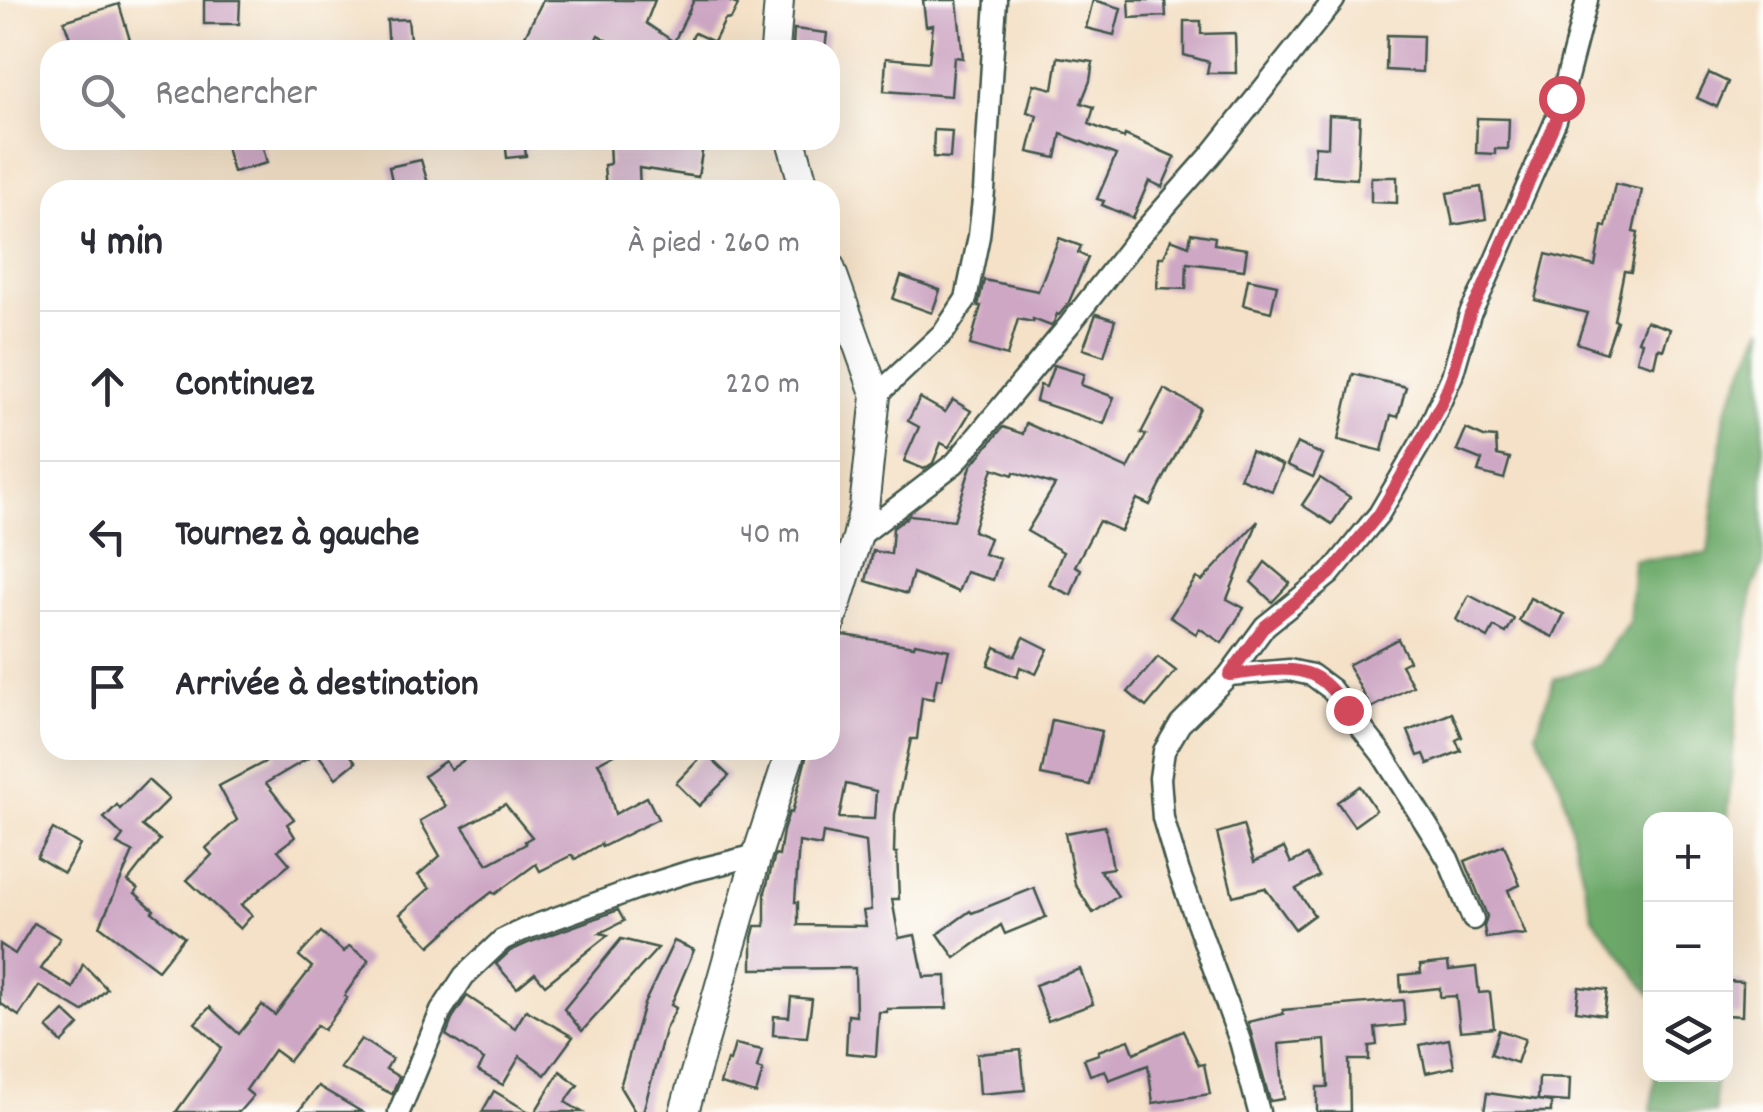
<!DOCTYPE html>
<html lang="fr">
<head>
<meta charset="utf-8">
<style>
  :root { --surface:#fff; --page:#f7f7f7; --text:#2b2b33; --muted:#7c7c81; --line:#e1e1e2 }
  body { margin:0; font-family:Dekko,sans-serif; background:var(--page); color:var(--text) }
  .controls { position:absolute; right:30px; bottom:30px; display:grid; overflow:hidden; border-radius:20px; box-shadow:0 10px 40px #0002 }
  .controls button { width:90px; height:90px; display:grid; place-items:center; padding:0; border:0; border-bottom:2px solid var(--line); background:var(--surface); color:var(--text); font:50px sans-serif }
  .stop { position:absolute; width:30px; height:30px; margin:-22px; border:8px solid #d1495b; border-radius:50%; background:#fff }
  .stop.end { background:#d1495b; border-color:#fff; box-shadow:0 2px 10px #0008 }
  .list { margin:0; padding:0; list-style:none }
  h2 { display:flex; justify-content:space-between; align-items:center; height:130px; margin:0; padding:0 40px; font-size:42px }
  h2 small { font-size:32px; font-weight:400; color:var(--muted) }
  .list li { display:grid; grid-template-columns:65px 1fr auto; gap:30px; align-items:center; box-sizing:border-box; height:150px; padding:0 40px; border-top:2px solid var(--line) }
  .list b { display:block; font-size:38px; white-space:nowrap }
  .list em { font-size:32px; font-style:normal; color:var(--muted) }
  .icon { flex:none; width:55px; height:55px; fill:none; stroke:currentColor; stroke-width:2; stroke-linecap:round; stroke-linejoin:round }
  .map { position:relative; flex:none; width:1763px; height:1112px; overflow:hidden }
  .search { position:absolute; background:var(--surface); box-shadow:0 10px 40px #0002; left:40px; top:40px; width:800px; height:110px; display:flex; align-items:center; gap:25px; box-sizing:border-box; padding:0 35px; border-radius:30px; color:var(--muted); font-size:38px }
  .panel { position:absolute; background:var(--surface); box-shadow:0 10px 40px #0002; left:40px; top:180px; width:800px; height:580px; border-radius:30px }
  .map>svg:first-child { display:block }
  .forest { fill:#6daa6b; stroke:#467450; stroke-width:2.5 }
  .building { fill:#cea7c5; fill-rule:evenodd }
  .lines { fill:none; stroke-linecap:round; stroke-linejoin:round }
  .minor-casing { stroke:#3f564a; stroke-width:25 }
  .major-casing { stroke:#3f564a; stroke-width:32 }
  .minor { stroke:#fff; stroke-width:20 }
  .major { stroke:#fff; stroke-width:28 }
  .route { stroke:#d1495b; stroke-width:12 }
</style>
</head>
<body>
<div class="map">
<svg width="1763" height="1112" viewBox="0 0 1763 1112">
  <rect width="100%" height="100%" fill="#fdfcf7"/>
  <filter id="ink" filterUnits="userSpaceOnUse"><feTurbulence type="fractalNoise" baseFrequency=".01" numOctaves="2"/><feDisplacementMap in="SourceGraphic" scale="20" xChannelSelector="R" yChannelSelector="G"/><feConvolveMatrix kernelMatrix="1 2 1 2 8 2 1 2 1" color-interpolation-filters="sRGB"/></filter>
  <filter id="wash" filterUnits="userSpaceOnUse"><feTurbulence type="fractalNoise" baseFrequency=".0048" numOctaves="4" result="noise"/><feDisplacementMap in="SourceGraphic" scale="40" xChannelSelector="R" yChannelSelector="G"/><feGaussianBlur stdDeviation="2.25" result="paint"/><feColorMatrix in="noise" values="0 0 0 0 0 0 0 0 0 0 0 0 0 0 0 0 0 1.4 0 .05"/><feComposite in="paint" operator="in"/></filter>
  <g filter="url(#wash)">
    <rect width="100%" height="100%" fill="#f4e1c7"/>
    <g class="forest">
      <polygon points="1763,326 1763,565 1753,588 1736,716 1726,840 1726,820 1650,820 1650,994 1592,916 1561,786 1536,732 1554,679 1599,665 1629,622 1634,560 1708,554 1725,412"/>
      <polygon points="1655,1075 1715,1075 1715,1112 1651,1112"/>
    </g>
    <g id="blocks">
      <g class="building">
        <polygon points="204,0 240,0 239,24 204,24"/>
        <polygon points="543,0 655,0 646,23 674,42 694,0 726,0 738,5 731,19 725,20 714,42 695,33 684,48 687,50 625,50 598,35 591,50 553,50 525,36"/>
        <polygon points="923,0 957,0 963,58 954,57 951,96 884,91 886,58 929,62 933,25 926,26"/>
        <polygon points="1093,0 1121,8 1114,35 1086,28"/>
        <polygon points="1129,0 1165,0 1166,16 1130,18"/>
        <polygon points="119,4 133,50 74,50 64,21"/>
        <polygon points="408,19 411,49 389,50 387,20"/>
        <polygon points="1184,21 1201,21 1201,34 1235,33 1236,73 1207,73 1209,62 1184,55"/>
        <polygon points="794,29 827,33 825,50 793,47"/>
        <polygon points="1387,35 1423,36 1422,72 1386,70"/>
        <polygon points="1058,57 1093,62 1090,81 1081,103 1094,107 1089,124 1124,138 1125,135 1175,157 1162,187 1149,181 1133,218 1102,205 1104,201 1097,199 1116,155 1061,134 1056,158 1028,152 1037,115 1027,112 1034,84 1053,89"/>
        <polygon points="1709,73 1728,82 1717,107 1697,98"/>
        <polygon points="1329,115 1360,117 1357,179 1313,176 1315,146 1328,147"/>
        <polygon points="1477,118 1509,119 1508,149 1495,149 1495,154 1476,153"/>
        <polygon points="934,130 952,131 950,158 933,157"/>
        <polygon points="224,140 261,140 267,163 233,172"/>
        <polygon points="505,140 524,140 526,156 507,158"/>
        <polygon points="609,140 704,140 698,177 639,168 640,190 606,190 604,165 610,164"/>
        <polygon points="421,160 430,190 394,190 389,167"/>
        <polygon points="1371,177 1397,177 1397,203 1371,202"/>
        <polygon points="1615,184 1642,190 1633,232 1638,233 1631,272 1624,271 1614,320 1617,321 1606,353 1577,343 1587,313 1535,300 1546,254 1595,266 1602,226 1606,227"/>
        <polygon points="1481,187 1486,219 1453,225 1447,193"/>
        <polygon points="1191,233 1215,237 1214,244 1247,249 1244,270 1187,263 1186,289 1157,288 1159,257 1164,257 1171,239 1189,246"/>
        <polygon points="1059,238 1081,246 1078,253 1088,258 1068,304 1059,315 1057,314 1054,322 1051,326 1033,319 1033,322 1018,319 1007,356 970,345 981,306 978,306 984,280 1038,291"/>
        <polygon points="901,276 940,290 932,313 893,299"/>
        <polygon points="1248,279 1277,285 1271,312 1243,305"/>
        <polygon points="1096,314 1115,320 1104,356 1083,349"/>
        <polygon points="1646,321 1670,329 1663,350 1658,348 1654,366 1637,361 1642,342 1638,341"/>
        <polygon points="1054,365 1084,374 1081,385 1114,397 1104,424 1036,401 1040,385 1046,387"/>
        <polygon points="1353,374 1406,387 1398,417 1391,415 1382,451 1338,440"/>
        <polygon points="1164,389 1200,408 1150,505 1137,499 1121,531 1099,521 1075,566 1081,569 1071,595 1049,585 1063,552 1027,531 1055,485 1014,472 1013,475 993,468 973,531 990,538 984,554 1000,559 993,580 966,572 958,592 913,573 907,594 866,581 873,551 891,554 893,528 910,515 954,520 971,466 1003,427 1023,434 1026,423 1128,469 1146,435 1141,433"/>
        <polygon points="920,398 945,412 953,400 971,411 949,447 941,443 933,463 924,469 904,461 919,427 908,421"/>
        <polygon points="1466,429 1484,437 1496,438 1497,455 1510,458 1504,479 1478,472 1482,460 1457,450"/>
        <polygon points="1297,443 1323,455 1313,477 1287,465"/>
        <polygon points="1251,451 1283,465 1272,491 1240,478"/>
        <polygon points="1320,478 1350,497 1332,524 1302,505"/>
        <polygon points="1258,521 1227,599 1244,608 1222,643 1199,628 1196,634 1170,617 1196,578 1202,581"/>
        <polygon points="1265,562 1290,583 1272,602 1251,582"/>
        <polygon points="1469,595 1514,619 1506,633 1494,627 1488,638 1456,620"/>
        <polygon points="1530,598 1564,614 1553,637 1519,621"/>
        <path d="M844 635 914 646 915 643 949 650 942 679 937 678 933 699 922 697 917 739H911L895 814 894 853H897L899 899H892L899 938 915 935 924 977 946 976 947 1008 887 1009V1012H879L876 1056 846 1053 848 1015 856 1016 855 968 752 969V938L755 926H765V892L775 855 779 856 783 831 789 812 792 813 808 750H830V661L833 642ZM846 784 876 791 874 819 839 818ZM823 833 866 842 871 910 863 911 866 926 798 925V902H795L799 842 821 846Z"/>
        <polygon points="1024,637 1048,649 1036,674 1020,667 1017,677 988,665 995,647 1015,656"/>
        <polygon points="1398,639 1409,661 1401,665 1413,686 1371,708 1348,665"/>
        <polygon points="1158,657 1176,671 1146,707 1128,692"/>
        <polygon points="1452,713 1462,737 1456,740 1461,751 1428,764 1424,754 1418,756 1408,731"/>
        <polygon points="1052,720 1102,731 1090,785 1041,775"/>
        <polygon points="272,750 346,750 356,762 336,778 317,753 266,783 294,819 287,824 295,837 278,850 290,864 241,905 252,915 240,929 187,880 212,855 206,848 237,820 219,786 276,756"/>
        <path d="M479 750H622L598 763 604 773 615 814 647 797 658 819 602 847 601 844 575 859 572 855 540 871 536 864 495 894 492 892 475 905 430 946 400 914 430 888 418 875 440 856 420 821 446 806 424 776 445 761 451 769ZM505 804 532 837 525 841 526 844 488 864 463 827Z"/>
        <polygon points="705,753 729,776 699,806 676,783"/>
        <polygon points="148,780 169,799 142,826 160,840 128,881 138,889 135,893 154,910 152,912 184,937 158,970 100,926 133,852 117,844 123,836 104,818 117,805 120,809"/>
        <polygon points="1360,786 1376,810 1354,826 1337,802"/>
        <polygon points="1243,825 1254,862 1284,848 1291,863 1307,855 1319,876 1296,889 1314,915 1295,929 1265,888 1233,896 1217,833"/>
        <polygon points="1105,826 1113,868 1100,870 1118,896 1093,913 1075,884 1065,833"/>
        <polygon points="53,829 80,845 64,873 37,857"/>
        <polygon points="1504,845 1520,885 1508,890 1526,935 1514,934 1486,938 1484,927 1487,916 1465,861"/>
        <polygon points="1034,888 1046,917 1005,934 1001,925 955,958 938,934 970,911 972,913"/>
        <polygon points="618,910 624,921 600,933 608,935 545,985 535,973 517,988 496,964 510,951 528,943"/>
        <polygon points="34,923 60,938 41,969 73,988 83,964 107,989 83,1012 39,986 19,1016 0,1003 0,944 15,954"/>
        <polygon points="321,932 344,952 349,946 369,960 344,996 347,998 324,1030 317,1025 289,1061 274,1050 246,1090 253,1096 239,1112 176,1112 222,1048 195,1023 210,1007 239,1034 262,1005 275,1015 312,967 299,956"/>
        <polygon points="621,939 658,948 582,1031 564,1009"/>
        <polygon points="674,941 694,950 671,1005 676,1008 665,1030 643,1112 635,1112 620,1087 644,1004"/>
        <polygon points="1448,962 1449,970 1476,967 1479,993 1490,992 1494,1028 1460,1031 1456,996 1440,997 1440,988 1401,992 1400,975 1421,973 1420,965"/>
        <polygon points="1080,969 1093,1004 1048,1021 1035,985"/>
        <polygon points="1726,981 1743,982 1742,1016 1726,1015"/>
        <polygon points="1579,987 1607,990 1604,1015 1576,1011"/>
        <polygon points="467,996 515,1028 526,1010 573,1037 545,1075 520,1056 503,1085 478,1071 484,1060 446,1035 453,1017"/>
        <polygon points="791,997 812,999 807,1037 773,1035 774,1016 789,1017"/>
        <polygon points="1403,1000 1405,1025 1375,1028 1377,1045 1369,1046 1369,1060 1349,1060 1350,1112 1317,1112 1317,1087 1328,1087 1325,1040 1279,1044 1284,1099 1270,1101 1248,1022 1283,1014 1283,1010"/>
        <polygon points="64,1011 79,1025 62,1043 47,1028"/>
        <polygon points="1499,1030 1525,1039 1517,1063 1491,1054"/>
        <polygon points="1183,1031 1199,1065 1204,1064 1210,1094 1153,1103 1148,1065 1109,1080 1105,1070 1090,1075 1084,1059 1099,1054 1098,1051 1129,1040 1134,1053"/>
        <polygon points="361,1039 392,1059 386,1069 399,1077 392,1094 340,1068"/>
        <polygon points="1449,1039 1454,1067 1426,1073 1420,1045"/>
        <polygon points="735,1044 762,1050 757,1068 763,1070 756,1094 720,1084 727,1060 730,1061"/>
        <polygon points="1021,1050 1025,1090 980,1094 977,1054"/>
        <polygon points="560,1071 578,1085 565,1102 582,1112 535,1112"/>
        <polygon points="1539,1077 1570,1078 1569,1102 1538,1100 1551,1102 1551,1112 1484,1112 1487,1093 1538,1100"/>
        <polygon points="318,1086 362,1112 298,1112"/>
        <polygon points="494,1091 529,1112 482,1112"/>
      </g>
    </g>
  </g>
  <g filter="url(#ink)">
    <use href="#blocks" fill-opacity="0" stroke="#3f564a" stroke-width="2.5"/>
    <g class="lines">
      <g class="minor-casing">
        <g id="minor">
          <polyline points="876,396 944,332 966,299 979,236 984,191 996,0"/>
          <polyline points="857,538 955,463 1070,324 1135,241 1210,156 1334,0"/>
          <polyline points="1229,675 1289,670 1312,675 1331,689 1382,754 1448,859 1473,919"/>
          <polyline points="399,1112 441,1011 464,976 502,940 523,930 635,889 688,872 757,855"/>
          <polyline points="1259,1112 1240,1041 1179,872 1163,818 1160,778 1164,751 1180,724 1229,675 1265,626 1330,574 1360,537 1379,514 1427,432 1452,376 1470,314 1484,286 1556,120 1587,0"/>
        </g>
      </g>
      <g class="major-casing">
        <g id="major">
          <polyline points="775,50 779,0"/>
          <polyline points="791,140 805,190"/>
          <polyline points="830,267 876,396 864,508 857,538 830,625"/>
          <polyline points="684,1112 757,855 791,750"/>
        </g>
      </g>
      <use href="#minor" class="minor"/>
      <use href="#major" class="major"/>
    </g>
  </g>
  <g class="lines" filter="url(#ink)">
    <path class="route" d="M1348 710C1338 698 1328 682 1312 675 1289 664 1254 673 1229 675L1265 626 1330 574 1379 514 1403 473 1442 402 1452 376 1470 314 1484 286 1556 120 1561 98"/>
  </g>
</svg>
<div class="controls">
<button>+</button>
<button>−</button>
<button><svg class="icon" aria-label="layers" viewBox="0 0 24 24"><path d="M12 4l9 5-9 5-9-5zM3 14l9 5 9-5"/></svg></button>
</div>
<div class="stop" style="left:1561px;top:98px"></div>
<div class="stop end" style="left:1348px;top:710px"></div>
<div class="search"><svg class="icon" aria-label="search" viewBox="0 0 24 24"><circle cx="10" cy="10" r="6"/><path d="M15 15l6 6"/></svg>Rechercher</div>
<section class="panel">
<h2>4 min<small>À pied · 260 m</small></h2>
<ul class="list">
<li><svg class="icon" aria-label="ahead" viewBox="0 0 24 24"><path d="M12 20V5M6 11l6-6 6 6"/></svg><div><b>Continuez</b></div><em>220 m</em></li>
<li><svg class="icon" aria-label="left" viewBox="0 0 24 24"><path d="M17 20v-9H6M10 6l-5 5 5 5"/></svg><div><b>Tournez à gauche</b></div><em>40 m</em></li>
<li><svg class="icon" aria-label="arrive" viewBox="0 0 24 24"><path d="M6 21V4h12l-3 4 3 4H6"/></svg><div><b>Arrivée à destination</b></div></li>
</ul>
</section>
</div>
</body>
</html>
